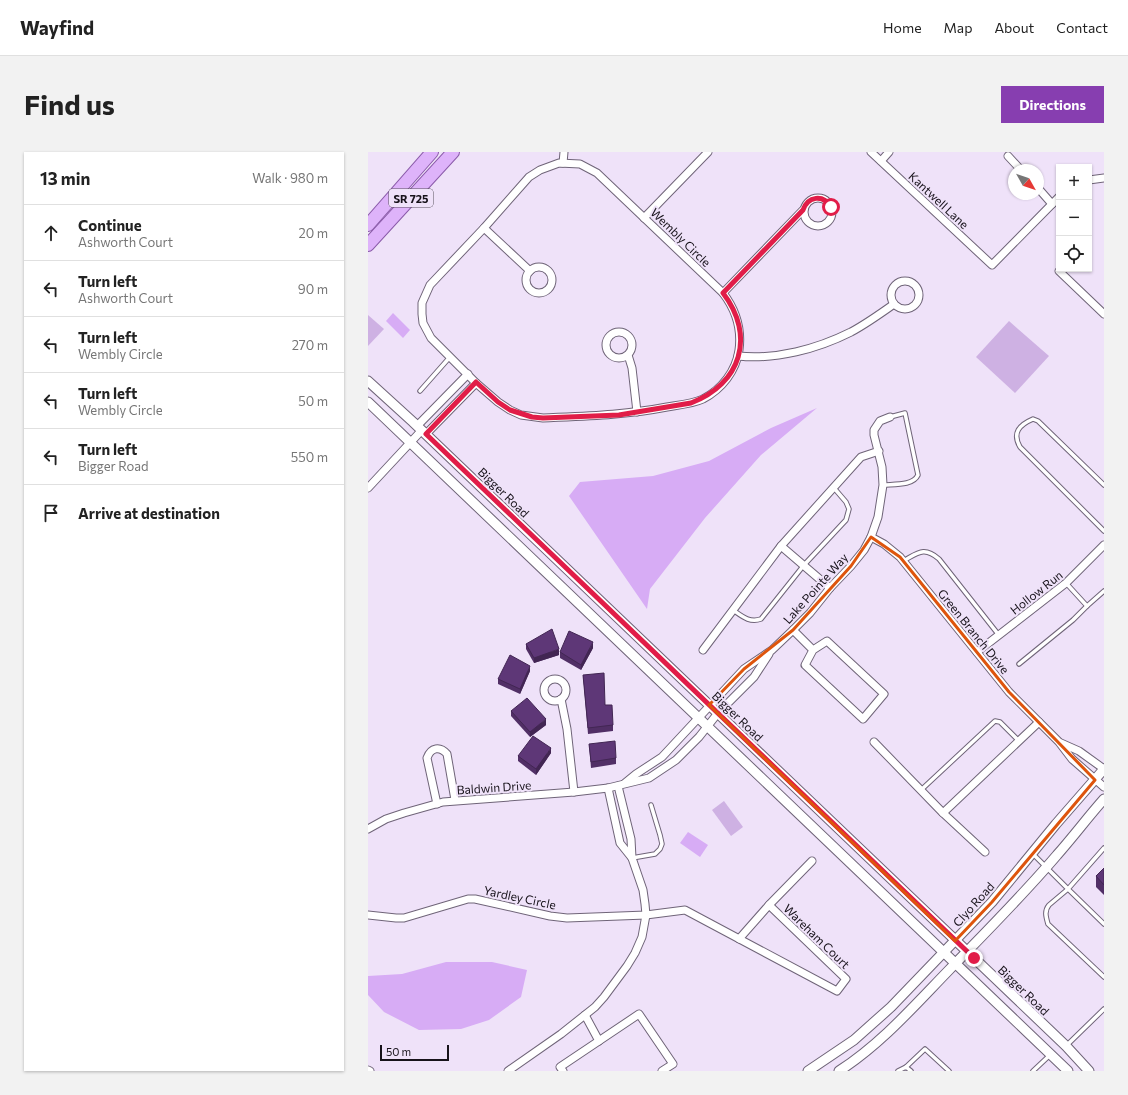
<!DOCTYPE html>
<html lang="en">
<head>
<meta charset="utf-8">
<style>
  :root { --surface:#fff; --page:#f2f2f2; --text:#222; --muted:#767676; --line:#e0e0e0; --accent:#873eb0 }
  body { margin:0; font-family:Commissioner,sans-serif; background:var(--page); color:var(--text) }
  .controls { position:absolute; right:12px; top:12px; display:grid; overflow:hidden; border-radius:0px; box-shadow:0 1px 3px #0004 }
  .controls button { width:36px; height:36px; display:grid; place-items:center; padding:0; border:0; border-bottom:1px solid var(--line); background:var(--surface); color:var(--text); font:20px sans-serif }
  .compass { position:absolute; left:640px; top:12px; width:36px; height:36px; border-radius:50%; background:var(--surface); box-shadow:0 1px 3px #0004; rotate:130deg }
  .scale { position:absolute; left:12px; bottom:10px; width:69px; box-sizing:border-box; padding-left:4px; border:2px solid #17121a; border-top:0; font-size:11px; line-height:14px; white-space:nowrap; color:#17121a; -webkit-text-stroke:3px #efe2f9; paint-order:stroke }
  .stop { position:absolute; width:12px; height:12px; margin:-9px; border:3px solid #e11d48; border-radius:50%; background:#fff }
  .stop.end { background:#e11d48; border-color:#fff; box-shadow:0 1px 4px #0008 }
  .list { margin:0; padding:0; list-style:none }
  h2 { display:flex; justify-content:space-between; align-items:center; height:52px; margin:0; padding:0 16px; font-size:17px }
  h2 small { font-size:13px; font-weight:400; color:var(--muted) }
  .list li { display:grid; grid-template-columns:26px 1fr auto; gap:12px; align-items:center; box-sizing:border-box; height:56px; padding:0 16px; border-top:1px solid var(--line) }
  .list b { display:block; font-size:15px; white-space:nowrap }
  .list p { margin:0; font-size:13px; white-space:nowrap; color:var(--muted) }
  .list em { font-size:13px; font-style:normal; color:var(--muted) }
  .icon { flex:none; width:22px; height:22px; fill:none; stroke:currentColor; stroke-width:2; stroke-linecap:round; stroke-linejoin:round }
  .map { position:relative; flex:none; width:736px; height:919px; overflow:hidden; border-radius:0px }
  header { display:flex; align-items:center; gap:24px; box-sizing:border-box; height:56px; padding:0 20px; background:var(--surface); border-bottom:1px solid var(--line) }
  header strong { font-size:19px }
  nav { display:flex; gap:22px; margin-inline-start:auto; font-size:14px }
  .intro { display:flex; align-items:center; justify-content:space-between; box-sizing:border-box; height:96px; padding:0 24px }
  h1 { margin:0; font-size:28px }
  .button { padding:10px 18px; border-radius:0px; background:var(--accent); color:#fff; font-size:14px; font-weight:700 }
  main { display:flex; gap:24px; padding:0 24px }
  aside { flex:1; background:var(--surface); border-radius:0px; box-shadow:0 1px 3px #0004 }
  .map>svg:first-child { display:block }
  .green { fill:#ceb1e3 }
  .water { fill:#d7acf5 }
  .lines { fill:none; stroke-linecap:round; stroke-linejoin:round }
  .service-casing { stroke:#6f6478; stroke-width:5.5 }
  .minor-casing { stroke:#6f6478; stroke-width:9 }
  .tertiary-casing { stroke:#6f6478; stroke-width:11 }
  .primary-casing { stroke:#8a5aa9; stroke-width:14 }
  .service { stroke:#fff; stroke-width:3.5 }
  .minor { stroke:#fff; stroke-width:7 }
  .tertiary { stroke:#fff; stroke-width:9 }
  .primary { stroke:#deb3fa; stroke-width:12 }
  .wall { fill:#512f66 }
  .shaded-wall { fill:#422653 }
  .building { fill:#5e3777; stroke:#422653 }
  .route { stroke:#e11d48; stroke-width:5 }
  .marked { fill:none; stroke:#de550d; stroke-width:3; stroke-linejoin:round }
  .labels { text-anchor:middle; dominant-baseline:central; stroke-width:4; stroke-linejoin:round; paint-order:stroke }
  .shield { fill:#efe2f9; stroke:#58505d; stroke-width:1 }
  .shield-label { font-size:11px; font-weight:bold; fill:#17121a }
  .street-label { font-size:12px; fill:#17121a; stroke:#efe2f9 }
</style>
</head>
<body>
<header>
<strong>Wayfind</strong>
<nav><a>Home</a><a>Map</a><a>About</a><a>Contact</a></nav>
</header>
<div class="intro"><h1>Find us</h1><a class="button">Directions</a></div>
<main>
<aside>
<h2>13 min<small>Walk · 980 m</small></h2>
<ul class="list">
<li><svg class="icon" aria-label="ahead" viewBox="0 0 24 24"><path d="M12 20V5M6 11l6-6 6 6"/></svg><div><b>Continue</b><p>Ashworth Court</p></div><em>20 m</em></li>
<li><svg class="icon" aria-label="left" viewBox="0 0 24 24"><path d="M17 20v-9H6M10 6l-5 5 5 5"/></svg><div><b>Turn left</b><p>Ashworth Court</p></div><em>90 m</em></li>
<li><svg class="icon" aria-label="left" viewBox="0 0 24 24"><path d="M17 20v-9H6M10 6l-5 5 5 5"/></svg><div><b>Turn left</b><p>Wembly Circle</p></div><em>270 m</em></li>
<li><svg class="icon" aria-label="left" viewBox="0 0 24 24"><path d="M17 20v-9H6M10 6l-5 5 5 5"/></svg><div><b>Turn left</b><p>Wembly Circle</p></div><em>50 m</em></li>
<li><svg class="icon" aria-label="left" viewBox="0 0 24 24"><path d="M17 20v-9H6M10 6l-5 5 5 5"/></svg><div><b>Turn left</b><p>Bigger Road</p></div><em>550 m</em></li>
<li><svg class="icon" aria-label="arrive" viewBox="0 0 24 24"><path d="M6 21V4h12l-3 4 3 4H6"/></svg><div><b>Arrive at destination</b></div></li>
</ul>
</aside>
<div class="map">
<svg width="736" height="919" viewBox="0 0 736 919">
  <rect width="100%" height="100%" fill="#efe2f9"/>
  <g class="green">
    <polygon points="0,163 16,177 0,194"/>
    <polygon points="641,169 681,204 647,241 608,205"/>
    <polygon points="356,649 375,675 363,684 344,658"/>
  </g>
  <g class="water">
    <polygon points="25,161 42,178 35,186 18,169"/>
    <polygon points="449,256 393,303 337,366 282,437 279,457 201,344 212,330 285,324 341,309 403,276"/>
    <polygon points="320,680 340,693 332,705 312,691"/>
    <polygon points="78,810 124,810 159,818 153,845 121,868 93,877 51,878 16,860 0,843 0,824 34,822"/>
  </g>
  <g class="lines">
    <g class="service-casing">
      <g id="service">
        <polyline points="52,239 82,205"/>
        <path d="M515 333C526 332 545 334 550 323L537 261 522 265"/>
        <path d="M736 333 670 269 665 267C651 273 644 281 652 295L736 379"/>
        <path d="M535 409C550 401 556 394 571 407L630 482"/>
        <polyline points="719,454 736,439"/>
        <path d="M365 458C375 465 382 471 393 467L436 413 478 368 481 357 478 350 466 336"/>
        <polyline points="651,512 705,468 719,454 698,431"/>
        <polyline points="553,638 627,569 632,570 651,589"/>
        <polyline points="736,696 700,737 736,772"/>
        <path d="M665 702 700 737 681 753C676 759 678 765 680 772L736 825"/>
        <polyline points="264,706 287,702 292,697 294,692 292,683 283,653"/>
        <polyline points="698,894 736,857"/>
        <polyline points="538,915 557,897 581,919"/>
        <polyline points="530,919 538,915 543,919"/>
        <polyline points="665,919 682,903"/>
      </g>
    </g>
    <g class="minor-casing">
      <g id="minor">
        <polyline points="503,0 624,113 691,45"/>
        <polyline points="640,4 653,18"/>
        <polyline points="513,9 521,0"/>
        <path d="M191 11 212 12 229 21 355 141C368 158 374 176 371 198 368 219 354 237 335 247 324 252 311 253 299 255 258 263 217 264 175 266L153 263 142 258 130 250 108 231 63 186 55 171 54 162V151L62 133 116 76 161 25 172 18Z"/>
        <polyline points="195,11 196,0"/>
        <polyline points="721,28 736,26"/>
        <polyline points="670,36 684,52"/>
        <circle cx="450" cy="60" r="14"/>
        <polyline points="276,66 340,0"/>
        <polyline points="116,76 162,119"/>
        <circle cx="171" cy="128" r="13"/>
        <polyline points="691,119 736,162"/>
        <circle cx="537" cy="143" r="14"/>
        <polyline points="355,141 435,58"/>
        <circle cx="251" cy="193" r="13"/>
        <polyline points="260,203 264,216 269,260"/>
        <path d="M370 204C408 208 449 197 483 180 498 172 512 162 526 152"/>
        <polyline points="49,274 100,222"/>
        <polyline points="58,282 108,231"/>
        <polyline points="0,336 54,278"/>
        <polyline points="503,385 516,392 532,405 641,540 691,590 704,607 736,635"/>
        <polyline points="413,394 462,436"/>
        <polyline points="425,478 445,498 459,489 516,542 495,567 437,513 445,498"/>
        <polyline points="335,498 413,394 493,305 511,299"/>
        <polyline points="609,500 698,431 736,393"/>
        <circle cx="187" cy="538" r="11"/>
        <polyline points="193,547 199,577 206,640"/>
        <polyline points="506,590 575,661 617,700"/>
        <polyline points="693,591 711,599 736,617"/>
        <polyline points="257,631 268,622 294,605 376,517 404,498 425,478 442,461 462,436 483,414 496,398 503,385 510,365 515,333 514,315 506,283 506,278 512,269 522,265"/>
        <polyline points="240,636 252,691 264,706"/>
        <path d="M69 652 59 606C63 595 72 594 79 602L87 648"/>
        <polyline points="575,661 671,570"/>
        <polyline points="0,677 18,667 36,661 75,650 206,640 240,636 281,626 308,608 331,585 350,561 386,525 401,502"/>
        <polyline points="0,763 28,766 36,766 100,747 107,747 182,764 199,766 278,763 317,758 469,839 478,827 401,753"/>
        <polyline points="371,787 401,753 444,709"/>
        <polyline points="217,863 231,889"/>
        <polyline points="0,918 2,919"/>
        <polyline points="140,919 193,882 227,855 236,845 259,814 267,801 274,785 278,763 277,752 275,738 264,706 263,687 250,634"/>
        <polyline points="195,919 192,915 271,862 305,912 294,919"/>
      </g>
    </g>
    <g class="tertiary-casing">
      <g id="tertiary">
        <polyline points="0,229 45,270 606,806 698,894 721,919"/>
        <polyline points="0,250 700,919"/>
        <polyline points="440,919 486,888 523,855 624,750 688,672 736,617"/>
        <path d="M471 919C513 892 546 854 581 818 617 781 655 743 689 703 705 685 720 665 736 647"/>
      </g>
    </g>
    <g class="primary-casing">
      <g id="primary">
        <polyline points="0,73 64,0"/>
        <polyline points="0,93 85,0"/>
      </g>
    </g>
    <use href="#service" class="service"/>
    <use href="#minor" class="minor"/>
    <use href="#tertiary" class="tertiary"/>
    <use href="#primary" class="primary"/>
  </g>
  <g class="wall">
    <polygon points="158,492 191,503 166,511 158,497"/>
    <polygon points="225,496 213,518 192,506 192,500"/>
    <polygon points="162,519 152,542 130,532 130,527"/>
    <polygon points="215,523 237,553 245,573 245,579 220,582"/>
    <polygon points="143,559 178,573 162,585 143,564"/>
    <polygon points="221,592 248,606 248,612 223,616"/>
    <polygon points="183,601 168,623 150,609 150,604"/>
    <polygon points="736,716 736,743 728,735 728,724"/>
  </g>
  <g class="shaded-wall">
    <polygon points="225,490 225,496 213,518 213,513"/>
    <polygon points="191,497 191,503 166,511 166,506"/>
    <polygon points="162,514 162,519 152,542 152,537"/>
    <polygon points="178,567 178,573 162,585 162,580"/>
    <polygon points="183,596 183,601 168,623 168,617"/>
  </g>
  <g class="building">
    <polygon points="184,477 191,497 166,506 158,492"/>
    <polygon points="201,479 225,490 213,513 192,500"/>
    <polygon points="142,503 162,514 152,537 130,527"/>
    <polygon points="236,521 237,553 244,553 245,573 220,576 215,523"/>
    <polygon points="159,546 178,567 162,580 143,559"/>
    <polygon points="165,584 183,596 168,617 150,604"/>
    <polygon points="247,589 248,606 223,610 221,592"/>
    <polygon points="736,716 736,733 728,724"/>
  </g>
  <g class="lines">
    <path class="route" d="M463 55C455 42 440 44 435 58L355 141C388 184 373 232 323 251L251 263 175 266 164 265 142 258 130 250 108 230 58 282 606 806"/>
  </g>
  <path class="marked" d="M503 385 532 405 641 540 727 628 624 750 587 789 341 553 376 517 425 478 483 414Z"/>
  <g class="labels">
    <rect class="shield" x="21" y="37" width="44" height="18" rx="3"/>
    <g class="shield-label">
      <text x="43" y="46">SR 725</text>
    </g>
    <g class="street-label">
      <text transform="translate(571 48) rotate(43)">Kantwell Lane</text>
      <text transform="translate(313 85) rotate(44)">Wembly Circle</text>
      <text transform="translate(136 340) rotate(44)">Bigger Road</text>
      <text transform="translate(447 436) rotate(-48)">Lake Pointe Way</text>
      <text transform="translate(668 440) rotate(-38)">Hollow Run</text>
      <text transform="translate(606 479) rotate(51)">Green Branch Drive</text>
      <text transform="translate(370 564) rotate(44)">Bigger Road</text>
      <text transform="translate(126 635) rotate(-4)">Baldwin Drive</text>
      <text transform="translate(152 745) rotate(12)">Yardley Circle</text>
      <text transform="translate(605 752) rotate(-48)">Clyo Road</text>
      <text transform="translate(449 784) rotate(44)">Wareham Court</text>
      <text transform="translate(656 838) rotate(44)">Bigger Road</text>
    </g>
  </g>
</svg>
<div class="controls">
<button>+</button>
<button>−</button>
<button><svg class="icon" aria-label="locate" viewBox="0 0 24 24"><circle cx="12" cy="12" r="6"/><path d="M12 2v4M12 18v4M2 12h4M18 12h4"/></svg></button>
</div>
<svg class="compass" viewBox="-18 -18 36 36"><path d="M0-13l5 13h-10z" fill="#e53935"/><path d="M0 13l5-13h-10z" fill="#767676"/></svg>
<div class="scale">50 m</div>
<div class="stop" style="left:463px;top:55px"></div>
<div class="stop end" style="left:606px;top:806px"></div>
</div>
</main>
</body>
</html>
